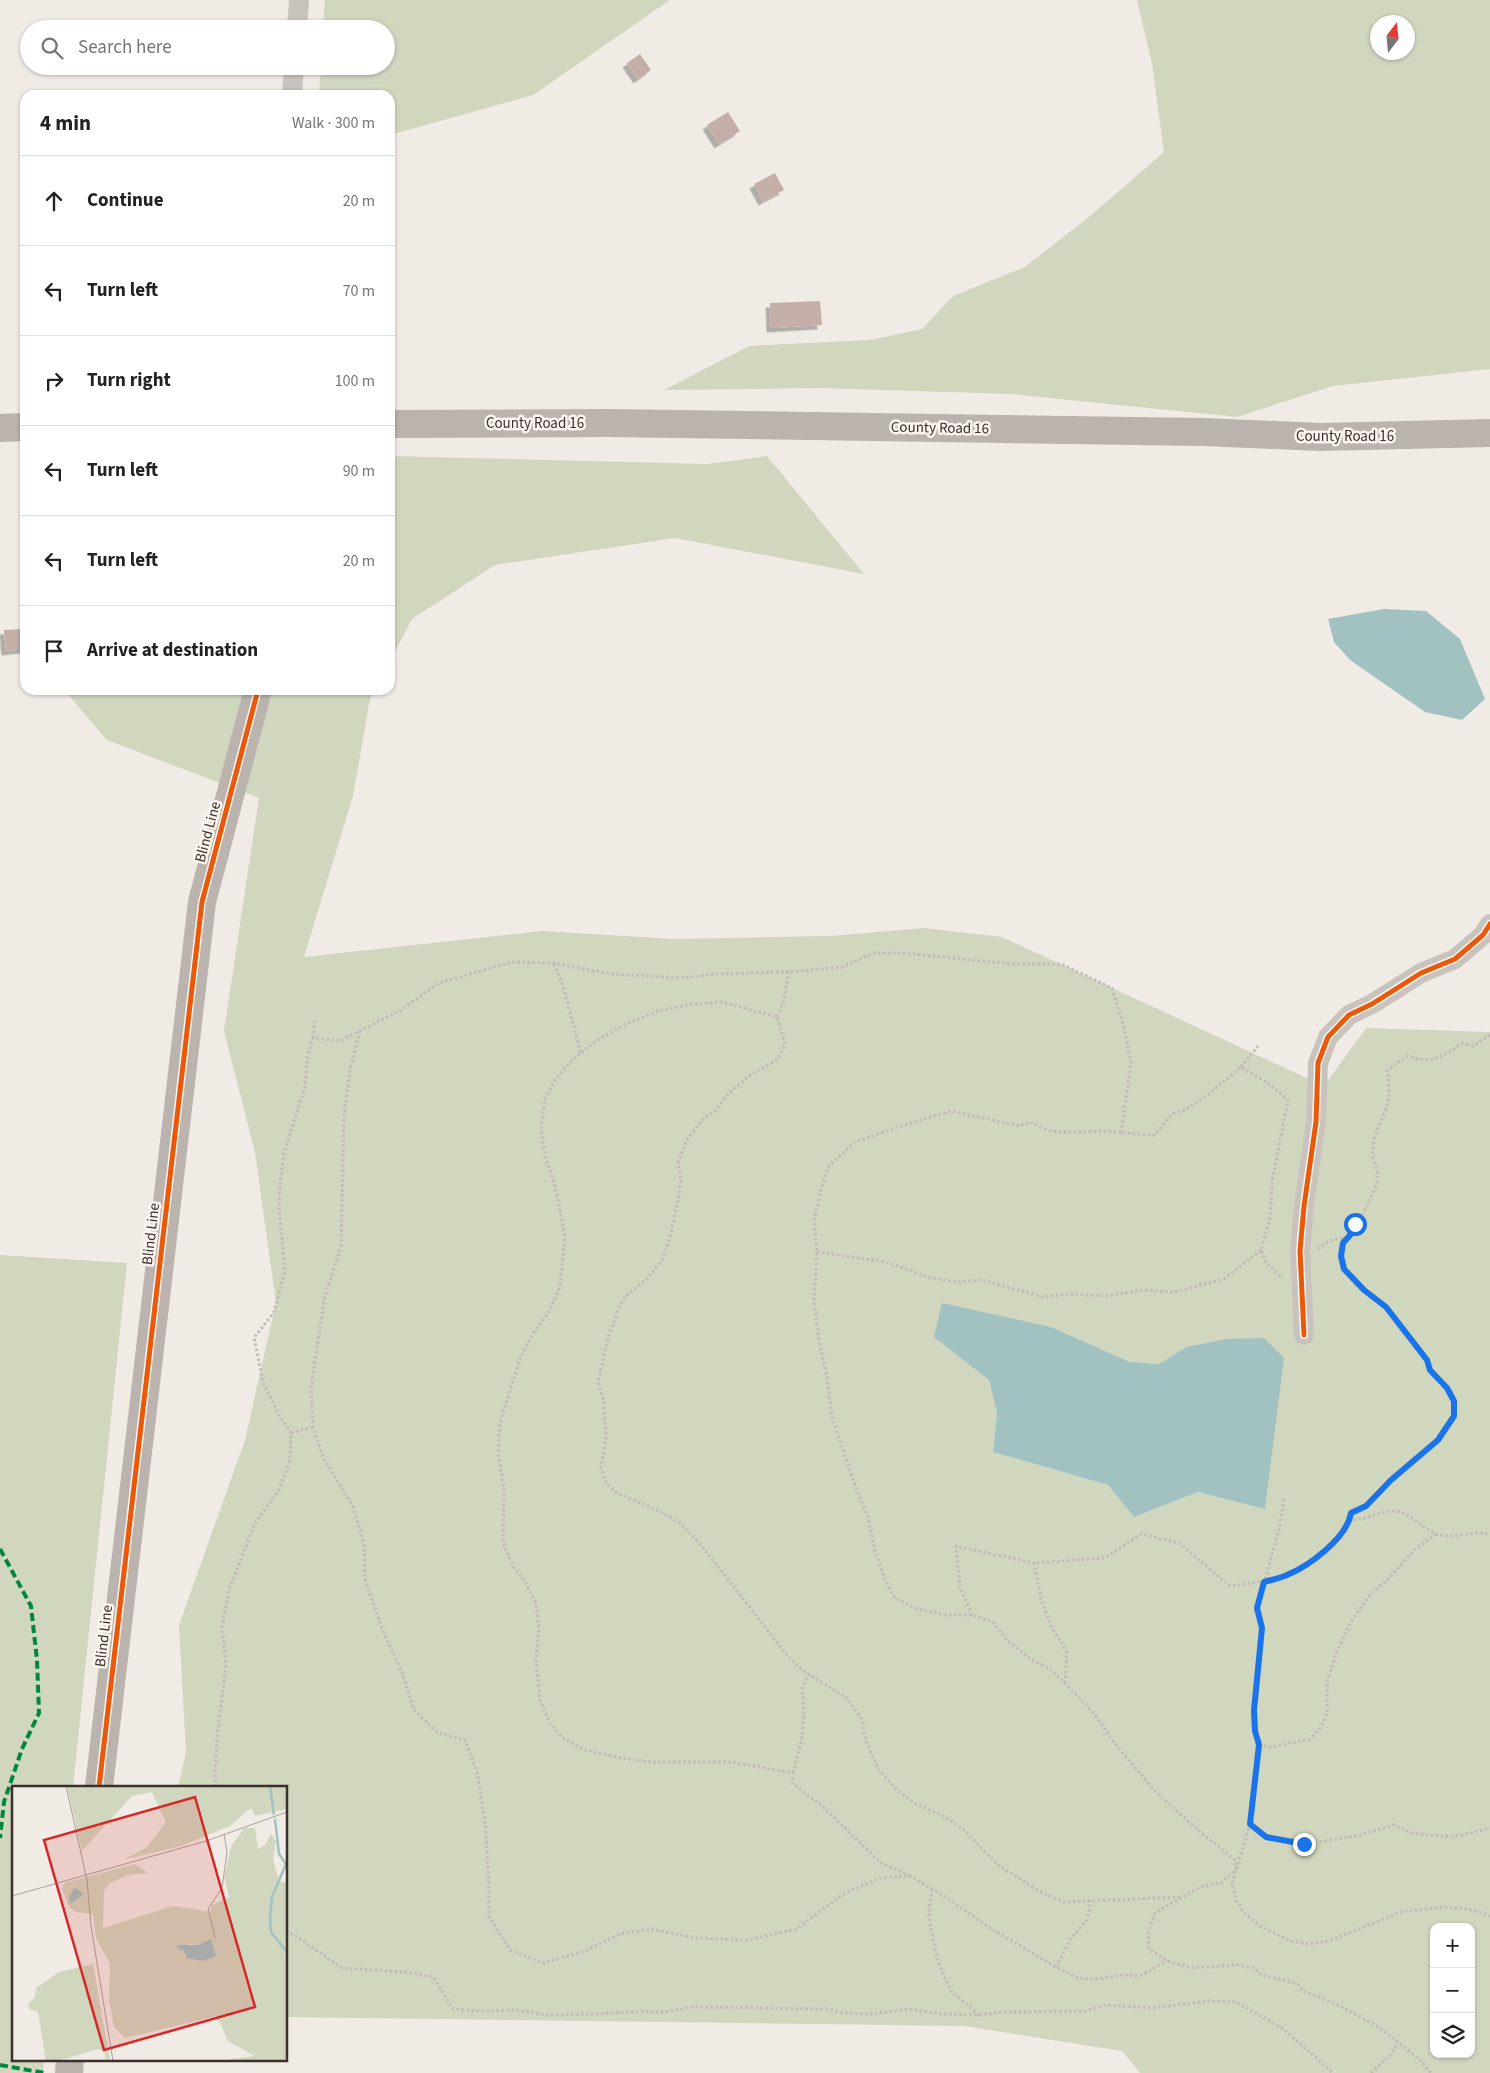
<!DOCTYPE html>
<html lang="en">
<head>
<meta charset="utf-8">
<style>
  :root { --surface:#fff; --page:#f2f2f2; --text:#222; --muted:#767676; --line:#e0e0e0 }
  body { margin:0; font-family:"Source Sans 3",sans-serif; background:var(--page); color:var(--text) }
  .controls { position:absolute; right:15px; bottom:15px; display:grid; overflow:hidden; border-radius:10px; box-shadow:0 1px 4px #0004 }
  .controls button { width:45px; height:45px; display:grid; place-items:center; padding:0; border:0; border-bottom:1px solid var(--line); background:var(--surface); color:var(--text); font:25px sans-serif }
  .compass { position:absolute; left:1370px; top:15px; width:45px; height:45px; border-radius:50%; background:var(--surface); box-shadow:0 1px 4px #0004; rotate:16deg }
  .stop { position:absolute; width:15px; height:15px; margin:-11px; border:4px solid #1a73e8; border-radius:50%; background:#fff }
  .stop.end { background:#1a73e8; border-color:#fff; box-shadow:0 1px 5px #0008 }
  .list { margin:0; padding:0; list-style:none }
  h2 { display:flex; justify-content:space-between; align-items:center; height:65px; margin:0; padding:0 20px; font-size:21px }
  h2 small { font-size:16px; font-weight:400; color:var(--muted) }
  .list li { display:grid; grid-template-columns:32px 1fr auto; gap:15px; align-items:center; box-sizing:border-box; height:90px; padding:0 20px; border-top:1px solid var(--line) }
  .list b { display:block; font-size:19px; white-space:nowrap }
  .list em { font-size:16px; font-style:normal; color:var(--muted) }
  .icon { flex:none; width:28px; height:28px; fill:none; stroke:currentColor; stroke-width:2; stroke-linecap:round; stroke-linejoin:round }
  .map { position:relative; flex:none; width:1490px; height:2073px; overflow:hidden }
  .search { position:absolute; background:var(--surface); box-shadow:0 1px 4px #0004; left:20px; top:20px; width:375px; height:55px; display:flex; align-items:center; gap:12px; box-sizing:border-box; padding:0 18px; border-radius:28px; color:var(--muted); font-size:19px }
  .panel { position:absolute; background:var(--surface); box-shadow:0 1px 4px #0004; left:20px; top:90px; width:375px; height:605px; border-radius:15px }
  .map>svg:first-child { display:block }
  .green { fill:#d1d6bf; fill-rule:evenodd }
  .water { fill:#a1c2c1 }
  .building { fill:#c3afa7; filter:url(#shadow) }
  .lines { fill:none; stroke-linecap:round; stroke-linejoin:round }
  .path { stroke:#c2bbb6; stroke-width:3; stroke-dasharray:2.5 2.5; stroke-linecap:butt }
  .street { stroke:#c9c3be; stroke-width:20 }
  .secondary { stroke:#bab3ae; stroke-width:28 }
  .quiet { stroke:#00873e; stroke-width:4; stroke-dasharray:8 4; stroke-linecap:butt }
  .cycleway-casing { stroke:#fbf5ee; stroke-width:8 }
  .cycleway { stroke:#e8590c; stroke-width:5 }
  .route { stroke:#1a73e8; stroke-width:6 }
  .labels { text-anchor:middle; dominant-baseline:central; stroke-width:5; stroke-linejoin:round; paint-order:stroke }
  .street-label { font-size:15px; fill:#3b302b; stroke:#fbf5ee }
  .inset-river { fill:none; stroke:#a1c2c1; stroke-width:2.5 }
  .inset-road { fill:none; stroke:#a8a09b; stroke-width:1 }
  .view { fill:#d62828; fill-opacity:0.15; stroke:#d62828; stroke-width:2.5 }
  .inset-edge { fill:none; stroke:#3b302b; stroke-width:2.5 }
</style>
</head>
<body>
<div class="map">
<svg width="1490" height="2073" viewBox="0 0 1490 2073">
  <defs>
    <filter id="shadow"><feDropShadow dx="-4.5" dy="4.5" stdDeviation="0" flood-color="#0004"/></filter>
  </defs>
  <rect width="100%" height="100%" fill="#f0ebe5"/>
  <g class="green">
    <polygon points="325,0 670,0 533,95 390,135 390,95 319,95 321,66 386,66 386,29 323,29"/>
    <path d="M1137 0H1490V369L1333 386 1237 417 1011 394 819 388 664 390 749 346 870 340 922 329 953 296 1025 267 1089 217 1164 152 1152 64ZM1378 22H1408V52H1378Z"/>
    <polygon points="390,456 707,464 767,456 864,574 675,538 495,565 412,619 390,661"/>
    <path d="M64 690H375L370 699 353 796 304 957 542 931 674 939 831 936 924 928 1002 937 1324 1086 1366 1028 1490 1032V2073H1140L1122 2051 964 2026 286 2017V1787H178L186 1752 179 1625 245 1440 276 1302 255 1153 224 1031 259 798 107 740ZM1051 1327 1130 1362 1159 1364 1186 1347 1265 1509 1198 1492 1134 1517 1108 1485 993 1452 997 1413 989 1380ZM1434 1927H1471V2054H1434Z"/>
    <polygon points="0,1255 127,1263 73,1787 14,1787 14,2059 44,2059 43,2073 0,2073"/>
  </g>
  <g class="water">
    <polygon points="1384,609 1426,611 1460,639 1485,699 1462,720 1425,712 1350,660 1334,642 1328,619"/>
    <polygon points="942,1303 1051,1327 1130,1362 1159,1364 1186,1347 1227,1339 1264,1338 1284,1358 1265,1509 1198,1492 1134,1517 1108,1485 993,1452 997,1413 989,1380 934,1337"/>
  </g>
  <g class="building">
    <polygon points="640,54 651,70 638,79 627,63"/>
    <polygon points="728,112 740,131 719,144 707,125"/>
    <polygon points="775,173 784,190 763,201 754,184"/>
    <polygon points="820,301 822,325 771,328 770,303"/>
    <polygon points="24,629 25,649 6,651 4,630"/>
  </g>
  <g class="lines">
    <g class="path">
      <polyline points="554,964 563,986 581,1053"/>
      <polyline points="777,1017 783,1004 789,972"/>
      <polyline points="360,1031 350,1070 344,1116 341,1247 325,1296 311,1386 313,1427 323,1457 353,1507 364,1543 365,1580 383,1631 402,1672 414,1710 438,1733 465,1740 477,1772 485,1823 489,1883 489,1917 510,1950 543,1963 585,1951 620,1934 651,1929 696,1938 747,1940 796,1929 845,1893 880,1878 910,1876 946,1897 987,1926 1056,1967 1078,1978 1097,1979 1123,1975 1140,1976 1167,1961"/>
      <path d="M1490 1035 1473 1046 1463 1043C1440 1058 1434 1064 1407 1056L1387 1070C1389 1080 1390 1090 1388 1101 1385 1116 1374 1131 1373 1148 1371 1158 1378 1168 1378 1177 1378 1182 1370 1201 1367 1206 1356 1226 1336 1242 1343 1267 1349 1284 1372 1294 1384 1306 1401 1321 1411 1343 1427 1360L1430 1370 1447 1388 1454 1401V1416L1438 1440 1391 1480 1366 1506 1351 1513 1350 1520C1365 1521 1381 1510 1395 1511 1411 1512 1422 1529 1436 1534 1454 1540 1472 1530 1490 1534"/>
      <polyline points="313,1038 315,1020"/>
      <polyline points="1241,1067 1258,1046"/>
      <path d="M1121 1133C1098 1128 1075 1135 1052 1131 1045 1130 1037 1125 1030 1122L1020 1126 951 1111 895 1128 855 1142 829 1166 821 1189 814 1221 817 1252 814 1300 819 1341 827 1377 832 1417 856 1488 868 1517 875 1551 885 1579 894 1597 917 1609 946 1615H972L993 1622 1008 1641 1032 1660 1050 1669 1065 1683 1095 1715 1116 1745 1155 1791 1200 1832 1234 1859 1237 1868 1221 1883 1200 1887 1155 1913 1148 1933 1149 1949 1167 1961 1191 1968 1237 1965 1254 1968 1262 1975 1298 1984 1303 1991 1340 2006 1380 2028 1419 2059 1431 2073"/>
      <path d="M1318 1249C1326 1240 1335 1239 1346 1238"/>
      <polyline points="817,1252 886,1262 931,1278 958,1282 982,1280 1043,1297 1069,1294 1107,1296 1143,1290 1174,1292 1224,1279 1261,1250"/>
      <polyline points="291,1433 313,1427"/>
      <polyline points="1284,1499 1279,1530 1257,1608 1262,1628 1254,1710 1255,1731 1259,1745 1258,1760 1250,1824 1232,1883 1237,1901 1243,1912 1260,1926 1290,1941 1310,1944 1328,1941 1404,1911 1448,1907 1473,1910 1490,1916"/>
      <polyline points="972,1615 960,1587 956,1546 1034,1563"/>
      <path d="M1065 1683 1067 1652 1051 1626 1041 1599 1034 1563 1105 1558 1141 1534 1179 1543 1230 1586C1289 1579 1314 1570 1350 1520"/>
      <polyline points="1259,1745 1271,1747 1310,1739 1321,1727 1327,1713 1327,1682 1336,1654 1352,1620 1370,1595 1390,1577 1414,1550 1436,1534"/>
      <polyline points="793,1773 801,1743 804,1717 802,1687 809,1674"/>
      <polyline points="216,1787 215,1773 218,1729 226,1665 222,1627 230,1587 255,1523 279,1490 290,1460 291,1433 279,1415 263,1382 254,1338 274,1312 285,1271 279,1209 280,1184 284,1153 305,1087 307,1058 313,1038 340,1041 401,1010 439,983 512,962 554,963 612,974 681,978 716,974 789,972 842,967 874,953 902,953 1014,964 1061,964 1112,988 1124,1028 1131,1063 1121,1133 1155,1135 1172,1114 1185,1110 1204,1098 1241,1067 1268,1083 1288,1100 1272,1182 1270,1218 1261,1250 1265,1261 1283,1279"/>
      <polyline points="1250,1824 1266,1837 1305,1844 1356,1836 1394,1825 1411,1833 1453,1837 1490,1828"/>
      <polyline points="910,1876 880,1862 822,1806 792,1783 793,1773 731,1762 651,1762 621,1758 584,1750 563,1738 549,1722 540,1699 536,1659 539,1629 536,1603 526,1583 513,1566 503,1543 504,1489 498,1454 500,1422 521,1356 534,1332 549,1312 560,1287 565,1236 554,1182 546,1160 541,1129 545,1099 555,1080 572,1060 599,1039 626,1024 658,1011 692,1004 722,1002 777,1017 785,1044 778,1059 749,1076 727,1095 716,1110 702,1120 686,1141 678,1162 681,1182 678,1200 669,1241 662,1260 646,1280 628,1294 620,1305 608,1338 598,1382 604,1401 606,1438 601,1468 606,1483 617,1493 655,1509 680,1523 702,1546 786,1654 802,1670 847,1698 861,1718 866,1741 878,1769 897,1790 916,1804 943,1816 963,1829 998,1865 1041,1892 1064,1902 1180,1897"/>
      <path d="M932 1889C931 1897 929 1905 929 1913 931 1938 939 1971 952 1992 956 1997 972 2007 979 2015"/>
      <polyline points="286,1931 296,1936 342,1968 406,1972 433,1977 453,2009 480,2011 517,2010 546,2015 597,2014 643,2011 664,2012 693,2007 826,2009 843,2013 871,2014 910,2009 941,2014 979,2015 1002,2012 1085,2011 1107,2005 1153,2008 1208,2001 1236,2002 1282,2028 1333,2073"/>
      <polyline points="1056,1967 1071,1938 1087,1920 1091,1901"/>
      <polyline points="1371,2073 1389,2056 1398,2044"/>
    </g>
    <g class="street">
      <polyline points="297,29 299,0"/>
      <polyline points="292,95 294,66"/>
      <polyline points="1304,1335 1300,1251 1304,1206 1316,1122 1318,1063 1328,1037 1349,1015 1372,1004 1421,973 1455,959 1483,935 1490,924"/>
    </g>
    <g class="secondary">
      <polyline points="390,424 608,423 1204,432 1320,437 1490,433"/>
      <polyline points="0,428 25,427"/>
      <polyline points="99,1787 202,902 258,690"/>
      <polyline points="69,2073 70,2059"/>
    </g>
    <g class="quiet">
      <polyline points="0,1549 31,1606 37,1660 39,1713 22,1749 4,1802 0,1838"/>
      <polyline points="0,2065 45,2073"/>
    </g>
    <g class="cycleway-casing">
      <g id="cycleway">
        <polyline points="1304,1335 1300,1251 1304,1206 1316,1122 1318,1063 1328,1037 1349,1015 1372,1004 1421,973 1455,959 1483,935 1490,924"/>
        <polyline points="99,1787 202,902 258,690"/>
      </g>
    </g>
    <use href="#cycleway" class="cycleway"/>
  </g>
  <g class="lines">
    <path class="route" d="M1304 1844 1266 1837 1250 1824 1259 1745 1255 1731 1254 1710 1262 1628 1257 1608 1264 1582C1272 1580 1280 1578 1287 1575 1309 1566 1347 1538 1351 1513L1366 1506 1391 1480 1438 1440 1454 1416V1401L1447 1388 1430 1370 1427 1360 1386 1307 1364 1290 1344 1269 1341 1256 1343 1243 1351 1234 1355 1224"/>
  </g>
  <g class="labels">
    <g class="street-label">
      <text x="535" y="423">County Road 16</text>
      <text transform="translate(940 428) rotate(1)">County Road 16</text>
      <text x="1345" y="436">County Road 16</text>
      <text transform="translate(208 832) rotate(-75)">Blind Line</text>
      <text transform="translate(151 1234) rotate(-83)">Blind Line</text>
      <text transform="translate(104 1636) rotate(-83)">Blind Line</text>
    </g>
  </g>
  <g transform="translate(12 1786)">
    <rect width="275" height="275" fill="#f0ebe5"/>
    <path d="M55 0H275V23L243 30 240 23 236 24 218 40 169 60 111 74 135 61 154 36 140 6 120 10 70 65ZM232 42H243L246 63 253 59 259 48 264 55 261 74 267 95 275 97V275H206L243 270 216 255 205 230 113 252 102 241 97 214 98 178 84 152 81 128 64 126 57 121 50 103 52 97 123 78 136 87 116 89 98 97 92 105 91 142 161 120 198 126 200 119 217 111 212 91 216 74 219 61ZM177 158 189 159 204 170 175 172 172 165ZM81 178 98 275H94L92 265 86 263 46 275H34L26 226 17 223 16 218 23 211 24 202 47 186Z" fill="#d1d6bf" fill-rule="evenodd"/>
    <path d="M63 102 72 108 58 118 57 109ZM199 153 204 170 191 175 175 172 172 165 165 162V159H186Z" fill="#a1c2c1"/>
    <path class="inset-river" d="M258 0 262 29M263 33 267 68 274 78 260 111 258 133 259 146 275 166"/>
    <path class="inset-road" d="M54 0 75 94 79 140 101 275M0 110 194 55 275 26M203 152 196 123 210 102 215 66 212 48"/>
    <path class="view" d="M183 11 243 221 92 264 32 54Z"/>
    <rect width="275" height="275" class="inset-edge"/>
  </g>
</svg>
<div class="controls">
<button>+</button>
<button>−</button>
<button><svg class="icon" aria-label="layers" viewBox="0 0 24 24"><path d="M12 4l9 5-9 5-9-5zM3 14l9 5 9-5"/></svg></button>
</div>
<svg class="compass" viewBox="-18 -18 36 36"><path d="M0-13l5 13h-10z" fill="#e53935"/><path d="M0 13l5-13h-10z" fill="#767676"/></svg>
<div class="stop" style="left:1355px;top:1224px"></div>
<div class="stop end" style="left:1304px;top:1844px"></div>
<div class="search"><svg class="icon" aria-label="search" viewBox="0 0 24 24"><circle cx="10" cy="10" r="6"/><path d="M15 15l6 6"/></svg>Search here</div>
<section class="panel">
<h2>4 min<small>Walk · 300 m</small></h2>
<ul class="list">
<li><svg class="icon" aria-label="ahead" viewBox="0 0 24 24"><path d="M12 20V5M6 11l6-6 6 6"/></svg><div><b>Continue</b></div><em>20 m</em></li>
<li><svg class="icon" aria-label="left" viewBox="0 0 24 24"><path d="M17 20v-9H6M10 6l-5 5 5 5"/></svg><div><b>Turn left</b></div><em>70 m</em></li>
<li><svg class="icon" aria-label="right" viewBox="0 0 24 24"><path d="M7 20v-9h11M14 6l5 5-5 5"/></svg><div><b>Turn right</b></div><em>100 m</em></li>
<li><svg class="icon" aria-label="left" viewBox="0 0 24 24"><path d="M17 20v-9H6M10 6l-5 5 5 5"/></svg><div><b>Turn left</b></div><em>90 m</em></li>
<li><svg class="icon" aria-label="left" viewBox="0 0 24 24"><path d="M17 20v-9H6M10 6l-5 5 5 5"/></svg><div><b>Turn left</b></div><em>20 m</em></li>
<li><svg class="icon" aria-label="arrive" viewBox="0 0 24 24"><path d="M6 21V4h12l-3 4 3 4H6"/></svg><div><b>Arrive at destination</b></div></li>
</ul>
</section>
</div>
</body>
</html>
